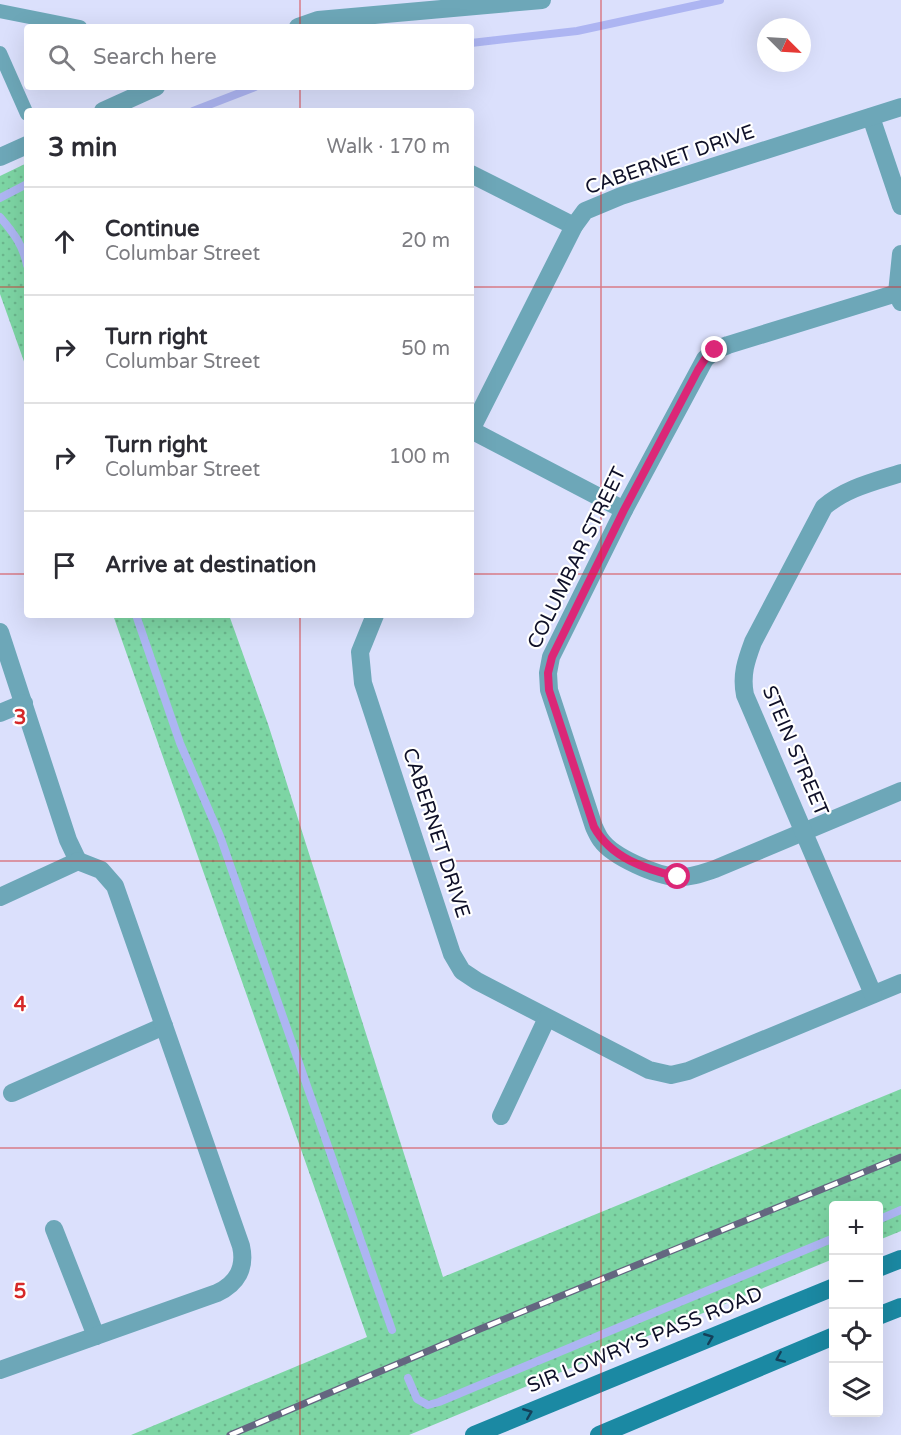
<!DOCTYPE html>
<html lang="en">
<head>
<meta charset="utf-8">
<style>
  :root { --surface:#fff; --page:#f7f7f7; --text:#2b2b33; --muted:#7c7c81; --line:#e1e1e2 }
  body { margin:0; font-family:"Varela Round",sans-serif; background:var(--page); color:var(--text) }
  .controls { position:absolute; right:18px; bottom:18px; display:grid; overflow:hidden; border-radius:6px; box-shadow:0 6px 24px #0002 }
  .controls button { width:54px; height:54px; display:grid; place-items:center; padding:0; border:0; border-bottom:2px solid var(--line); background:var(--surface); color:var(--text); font:30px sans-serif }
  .compass { position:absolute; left:757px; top:18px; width:54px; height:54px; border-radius:50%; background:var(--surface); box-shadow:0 6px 24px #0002; rotate:114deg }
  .stop { position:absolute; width:18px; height:18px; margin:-14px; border:4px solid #db2777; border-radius:50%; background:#fff }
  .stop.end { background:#db2777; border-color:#fff; box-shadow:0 2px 6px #0008 }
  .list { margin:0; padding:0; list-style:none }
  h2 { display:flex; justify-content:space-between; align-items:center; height:78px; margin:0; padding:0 24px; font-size:26px }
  h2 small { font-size:20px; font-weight:400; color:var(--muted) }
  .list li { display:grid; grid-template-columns:39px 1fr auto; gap:18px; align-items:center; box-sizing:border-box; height:108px; padding:0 24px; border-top:2px solid var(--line) }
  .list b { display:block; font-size:22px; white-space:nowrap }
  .list p { margin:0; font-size:20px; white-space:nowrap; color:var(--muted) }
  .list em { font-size:20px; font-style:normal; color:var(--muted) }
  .icon { flex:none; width:33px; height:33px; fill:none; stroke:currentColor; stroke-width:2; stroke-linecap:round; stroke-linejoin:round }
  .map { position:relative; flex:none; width:901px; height:1435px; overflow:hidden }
  .search { position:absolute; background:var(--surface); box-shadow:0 6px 24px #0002; left:24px; top:24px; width:450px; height:66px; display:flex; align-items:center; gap:15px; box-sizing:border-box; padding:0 21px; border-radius:6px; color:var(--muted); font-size:22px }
  .panel { position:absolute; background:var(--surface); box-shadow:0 6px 24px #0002; left:24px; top:108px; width:450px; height:510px; border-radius:6px }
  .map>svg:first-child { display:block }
  .grass { fill:url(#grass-dots) }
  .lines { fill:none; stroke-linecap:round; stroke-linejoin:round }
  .stream { stroke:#adb5f2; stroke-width:8 }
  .lane { stroke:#6da7b8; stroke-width:14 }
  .street { stroke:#6da7b8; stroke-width:18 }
  .secondary { stroke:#1b89a3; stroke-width:18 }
  .rail-casing { stroke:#646680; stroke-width:7 }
  .rail { stroke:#fff; stroke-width:4.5; stroke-dasharray:14; stroke-linecap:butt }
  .oneway { stroke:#144059 }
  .route { stroke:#db2777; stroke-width:8 }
  .grid { fill:none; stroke:#d62828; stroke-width:1.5; stroke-opacity:0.55 }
  .labels { text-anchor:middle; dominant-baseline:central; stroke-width:4.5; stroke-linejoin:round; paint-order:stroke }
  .street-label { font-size:20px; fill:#0f1028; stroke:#fff }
  .grid-label { font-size:20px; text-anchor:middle; font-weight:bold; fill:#d62828; stroke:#fff; stroke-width:4.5; stroke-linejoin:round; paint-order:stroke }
</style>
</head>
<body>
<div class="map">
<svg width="901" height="1435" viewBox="0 0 901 1435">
  <defs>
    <pattern id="grass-dots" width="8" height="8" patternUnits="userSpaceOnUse" patternTransform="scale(1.5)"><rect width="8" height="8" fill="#7dd5a4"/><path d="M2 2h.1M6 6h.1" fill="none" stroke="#6bb68d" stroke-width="1.8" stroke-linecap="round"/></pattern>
  </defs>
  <rect width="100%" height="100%" fill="#dbe0fc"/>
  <g class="grass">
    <polygon points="27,163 27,370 0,294 0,176"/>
    <polygon points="113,615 229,615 268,724 443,1277 901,1089 901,1231 879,1240 878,1206 834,1206 833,1259 409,1435 131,1435 367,1337"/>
  </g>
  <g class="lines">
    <g class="stream">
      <polyline points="471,43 577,31 720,0"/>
      <polyline points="193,111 255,87"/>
      <polyline points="0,198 27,184"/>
      <path d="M0 217C13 232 23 245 27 265"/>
      <polyline points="136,615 180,743 220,836 392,1330"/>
      <polyline points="878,1220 901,1210"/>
      <polyline points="408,1378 417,1399 428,1405 439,1402 834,1238"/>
    </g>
    <g class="lane">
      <polyline points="0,11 80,27"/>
      <polyline points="0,53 27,114"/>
    </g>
    <g class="street">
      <polyline points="298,27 318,20 542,0"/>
      <polyline points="103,111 156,87"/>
      <polyline points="871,117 901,206"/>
      <polyline points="0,157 27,145"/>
      <polyline points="471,174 574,226"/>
      <polyline points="901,254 897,293 901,302"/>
      <path d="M897 293 728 345 715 350 705 359 624 510 551 657 548 673 549 690 594 827C596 831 598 836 601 840 613 857 657 876 677 877 690 878 703 873 715 869L901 791"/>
      <polyline points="471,430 574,226 585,211 621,196 901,107"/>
      <polyline points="471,430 624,510"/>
      <polyline points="375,615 360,652 363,683 452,954 462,971 477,981 649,1070 671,1075 688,1071 901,983"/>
      <polyline points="0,632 68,840 78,861"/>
      <polyline points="0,713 24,703"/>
      <polyline points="0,897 78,861"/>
      <path d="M873 994 745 695C741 675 746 661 753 642L824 507C846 488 873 482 901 473"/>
      <polyline points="12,1093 164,1026"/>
      <polyline points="501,1116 547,1018"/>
      <polyline points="54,1229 96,1336"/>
      <path d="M0 1370 217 1293C237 1284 246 1268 241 1246L115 886 101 870 78 861"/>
    </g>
    <g class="secondary">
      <polyline points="878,1268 901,1259"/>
      <polyline points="878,1316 901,1307"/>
      <polyline points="474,1435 834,1287"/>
      <polyline points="599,1435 834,1336"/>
    </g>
    <g class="rail-casing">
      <polyline id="rail" points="230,1435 480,1329 901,1157"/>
    </g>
    <use href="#rail" class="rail"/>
  </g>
  <defs><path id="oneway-chevron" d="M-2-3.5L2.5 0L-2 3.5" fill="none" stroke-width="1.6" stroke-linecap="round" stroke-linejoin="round" transform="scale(1.5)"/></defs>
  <g class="oneway">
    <use href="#oneway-chevron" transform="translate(709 1338) rotate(-22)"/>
    <use href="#oneway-chevron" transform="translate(780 1358) rotate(157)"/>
    <use href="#oneway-chevron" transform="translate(528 1413) rotate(-22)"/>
  </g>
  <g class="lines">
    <path class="route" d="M678 877C645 869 611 858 594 827L549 690 548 673 552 657 624 510 698 370 705 359 715 350"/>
  </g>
  <path class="grid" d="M300 0V27M601 0V1435M300 87V111M0 287H27M471 287H901M0 574H27M471 574H901M300 615V1435M0 861H901M0 1148H901"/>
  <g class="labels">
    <g class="street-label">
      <text transform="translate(670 160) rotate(-19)">CABERNET DRIVE</text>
      <text transform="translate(577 558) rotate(-64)">COLUMBAR STREET</text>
      <text transform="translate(795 751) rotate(67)">STEIN STREET</text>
      <text transform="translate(436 833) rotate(72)">CABERNET DRIVE</text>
      <text transform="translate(645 1340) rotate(-22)">SIR LOWRY'S PASS ROAD</text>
    </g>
  </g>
  <g class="grid-label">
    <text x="20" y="724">3</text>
    <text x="20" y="1011">4</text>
    <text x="20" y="1298">5</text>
  </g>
</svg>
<div class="controls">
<button>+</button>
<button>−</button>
<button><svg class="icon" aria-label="locate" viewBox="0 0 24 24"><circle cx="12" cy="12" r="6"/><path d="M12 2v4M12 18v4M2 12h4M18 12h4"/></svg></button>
<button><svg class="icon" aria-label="layers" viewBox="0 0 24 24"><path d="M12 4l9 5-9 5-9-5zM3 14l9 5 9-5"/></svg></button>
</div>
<svg class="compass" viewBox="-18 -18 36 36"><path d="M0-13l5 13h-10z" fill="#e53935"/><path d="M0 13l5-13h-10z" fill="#7c7c81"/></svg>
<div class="stop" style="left:678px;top:877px"></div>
<div class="stop end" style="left:715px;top:350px"></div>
<div class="search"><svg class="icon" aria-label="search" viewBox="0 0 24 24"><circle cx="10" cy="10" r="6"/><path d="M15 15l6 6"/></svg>Search here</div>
<section class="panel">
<h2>3 min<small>Walk · 170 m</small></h2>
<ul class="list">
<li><svg class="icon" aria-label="ahead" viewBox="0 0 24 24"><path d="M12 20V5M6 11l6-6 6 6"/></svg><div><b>Continue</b><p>Columbar Street</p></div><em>20 m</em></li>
<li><svg class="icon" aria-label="right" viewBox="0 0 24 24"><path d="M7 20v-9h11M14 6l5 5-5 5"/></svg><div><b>Turn right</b><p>Columbar Street</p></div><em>50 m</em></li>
<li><svg class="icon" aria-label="right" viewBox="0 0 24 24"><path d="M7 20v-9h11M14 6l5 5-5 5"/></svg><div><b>Turn right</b><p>Columbar Street</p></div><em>100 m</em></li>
<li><svg class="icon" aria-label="arrive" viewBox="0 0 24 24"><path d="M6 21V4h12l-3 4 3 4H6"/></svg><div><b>Arrive at destination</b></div></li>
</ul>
</section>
</div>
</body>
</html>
